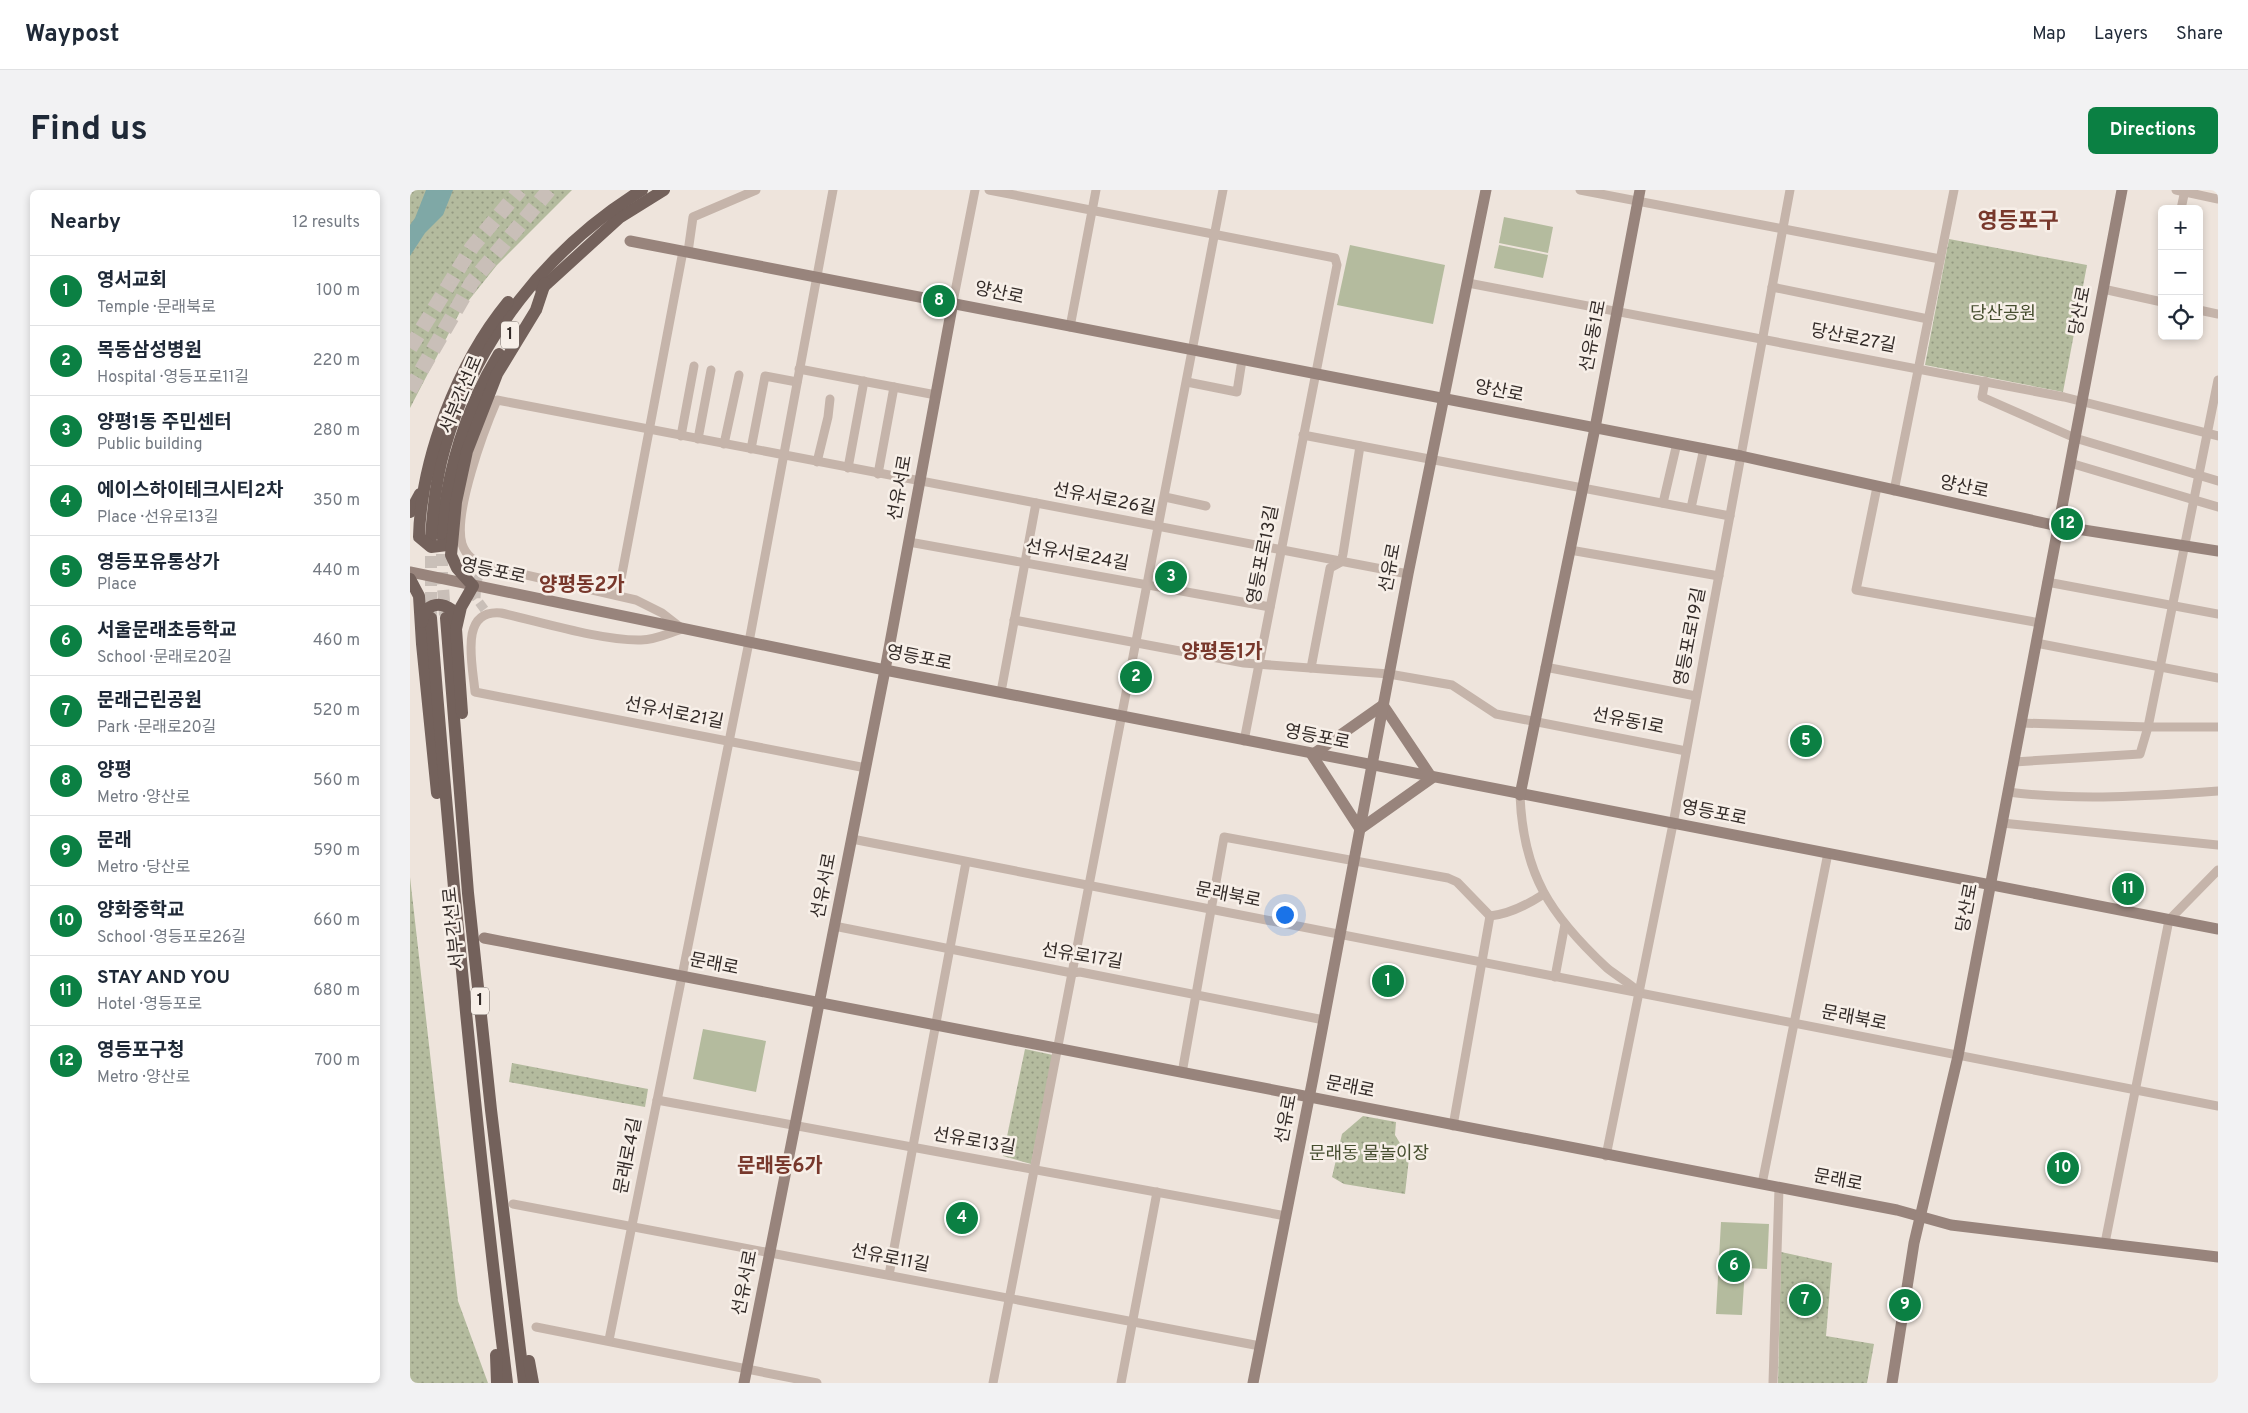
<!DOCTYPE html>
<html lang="en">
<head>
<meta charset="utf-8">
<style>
  :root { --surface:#fff; --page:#f2f2f3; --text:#1f2937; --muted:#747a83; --line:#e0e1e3; --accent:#0b8043 }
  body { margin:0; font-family:Overpass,"Noto Sans KR",sans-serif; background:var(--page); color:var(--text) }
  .controls { position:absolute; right:15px; top:15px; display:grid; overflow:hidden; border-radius:8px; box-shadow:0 2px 8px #0003 }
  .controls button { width:45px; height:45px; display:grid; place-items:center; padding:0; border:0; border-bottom:1px solid var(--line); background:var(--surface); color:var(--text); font:25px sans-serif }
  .you { position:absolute; left:874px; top:724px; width:18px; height:18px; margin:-12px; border:4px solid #fff; border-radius:50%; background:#1a73e8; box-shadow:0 0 0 8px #1a73e833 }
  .badge { display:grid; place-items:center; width:32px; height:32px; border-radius:50%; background:var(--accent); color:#fff; font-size:16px; font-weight:700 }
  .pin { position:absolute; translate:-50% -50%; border:2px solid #fff; box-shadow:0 1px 5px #0006 }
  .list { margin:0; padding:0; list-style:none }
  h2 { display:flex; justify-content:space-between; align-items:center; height:65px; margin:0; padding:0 20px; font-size:21px }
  h2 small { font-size:16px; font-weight:400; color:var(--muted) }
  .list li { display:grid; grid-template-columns:32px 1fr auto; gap:15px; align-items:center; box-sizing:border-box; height:70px; padding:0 20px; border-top:1px solid var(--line) }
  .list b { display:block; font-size:19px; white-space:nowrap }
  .list p { margin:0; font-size:16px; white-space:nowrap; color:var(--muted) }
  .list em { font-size:16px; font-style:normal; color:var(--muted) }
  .icon { flex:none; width:28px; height:28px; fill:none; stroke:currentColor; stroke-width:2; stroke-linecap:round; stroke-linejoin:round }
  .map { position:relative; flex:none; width:1808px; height:1193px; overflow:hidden; border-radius:8px }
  header { display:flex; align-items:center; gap:30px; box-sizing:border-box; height:70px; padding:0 25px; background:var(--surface); border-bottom:1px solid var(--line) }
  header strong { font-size:24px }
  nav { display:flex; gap:28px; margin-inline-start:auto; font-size:18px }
  .intro { display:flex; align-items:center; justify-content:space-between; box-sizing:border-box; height:120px; padding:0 30px }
  h1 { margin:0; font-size:35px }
  .button { padding:12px 22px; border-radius:8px; background:var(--accent); color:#fff; font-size:18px; font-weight:700 }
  main { display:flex; gap:30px; padding:0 30px }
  aside { flex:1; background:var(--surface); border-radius:8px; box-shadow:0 2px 8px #0003 }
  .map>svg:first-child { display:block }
  .grass { fill:url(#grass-dots) }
  .pitch { fill:#b4bb9e }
  .water { fill:#7fa8a6 }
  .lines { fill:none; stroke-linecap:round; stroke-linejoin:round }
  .street-tunnel { stroke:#c9bfb8; stroke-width:9; stroke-dasharray:9 4.5; stroke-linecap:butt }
  .primary-tunnel { stroke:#c9bfb8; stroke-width:12; stroke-dasharray:12 6; stroke-linecap:butt }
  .highway-tunnel { stroke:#c9bfb8; stroke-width:15; stroke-dasharray:15 8; stroke-linecap:butt }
  .street { stroke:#c5b4aa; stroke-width:9 }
  .secondary { stroke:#98847c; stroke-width:11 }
  .primary { stroke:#73615b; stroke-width:12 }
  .labels { text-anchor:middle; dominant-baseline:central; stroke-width:5; stroke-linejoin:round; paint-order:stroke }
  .shield { fill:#f7efe8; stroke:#6e6662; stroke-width:1 }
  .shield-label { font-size:16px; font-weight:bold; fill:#332b28 }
  .street-label { font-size:18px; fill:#332b28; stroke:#f7efe8 }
  .park-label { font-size:18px; fill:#464e2f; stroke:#f7efe8 }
  .quarter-label { font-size:20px; font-weight:bold; fill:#78382c; stroke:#f7efe8 }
  .district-label { font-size:22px; font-weight:bold; fill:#78382c; stroke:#f7efe8 }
</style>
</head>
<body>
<header>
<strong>Waypost</strong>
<nav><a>Map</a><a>Layers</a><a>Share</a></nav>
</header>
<div class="intro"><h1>Find us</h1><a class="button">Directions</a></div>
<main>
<aside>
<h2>Nearby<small>12 results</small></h2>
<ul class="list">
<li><span class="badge">1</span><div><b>영서교회</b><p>Temple · 문래북로</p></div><em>100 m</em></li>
<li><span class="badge">2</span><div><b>목동삼성병원</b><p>Hospital · 영등포로11길</p></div><em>220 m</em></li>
<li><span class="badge">3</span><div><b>양평1동 주민센터</b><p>Public building</p></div><em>280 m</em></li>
<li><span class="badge">4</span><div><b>에이스하이테크시티2차</b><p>Place · 선유로13길</p></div><em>350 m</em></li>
<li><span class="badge">5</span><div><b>영등포유통상가</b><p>Place</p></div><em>440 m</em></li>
<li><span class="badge">6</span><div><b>서울문래초등학교</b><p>School · 문래로20길</p></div><em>460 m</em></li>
<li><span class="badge">7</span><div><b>문래근린공원</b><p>Park · 문래로20길</p></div><em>520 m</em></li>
<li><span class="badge">8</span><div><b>양평</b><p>Metro · 양산로</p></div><em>560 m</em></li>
<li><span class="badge">9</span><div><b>문래</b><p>Metro · 당산로</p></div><em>590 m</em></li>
<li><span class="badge">10</span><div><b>양화중학교</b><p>School · 영등포로26길</p></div><em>660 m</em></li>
<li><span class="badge">11</span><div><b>STAY AND YOU</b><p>Hotel · 영등포로</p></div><em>680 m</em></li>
<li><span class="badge">12</span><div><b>영등포구청</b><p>Metro · 양산로</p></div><em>700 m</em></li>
</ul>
</aside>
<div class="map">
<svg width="1808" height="1193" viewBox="0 0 1808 1193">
  <defs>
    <pattern id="grass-dots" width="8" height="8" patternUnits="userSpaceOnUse" patternTransform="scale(1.25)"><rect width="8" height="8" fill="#b4bb9e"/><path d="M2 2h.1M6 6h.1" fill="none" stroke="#939881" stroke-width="1.8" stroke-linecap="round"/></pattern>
  </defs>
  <rect width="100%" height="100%" fill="#eee4dc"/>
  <g class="grass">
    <polygon points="0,0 162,0 87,75 51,120 0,218"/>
    <polygon points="1539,49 1677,75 1653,202 1515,175"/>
    <polygon points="0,687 48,1111 78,1193 0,1193"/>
    <polygon points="615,859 643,865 621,974 593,966"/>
    <polygon points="102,873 238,899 235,917 99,892"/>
    <polygon points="953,926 986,932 985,945 999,968 995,1004 934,994 922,987 932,944"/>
    <polygon points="1371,1062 1422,1073 1416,1146 1464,1154 1457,1193 1368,1193"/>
  </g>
  <g class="pitch">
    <polygon points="1094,27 1143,37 1138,63 1089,53"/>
    <polygon points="940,55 1035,75 1023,134 927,115"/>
    <polygon points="1089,55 1138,65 1133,88 1084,78"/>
    <polygon points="293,839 356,851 346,902 283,889"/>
    <polygon points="1311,1032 1359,1034 1357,1079 1335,1078 1332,1125 1306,1124"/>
  </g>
  <polygon class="water" points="16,0 43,0 33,25 15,43 0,66 0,35 5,28"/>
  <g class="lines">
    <polyline class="street-tunnel" points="77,376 67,390 66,408 77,423"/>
    <g class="primary-tunnel">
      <polyline points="32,346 32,383 35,425"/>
      <polyline points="21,348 21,428"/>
    </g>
    <g class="highway-tunnel">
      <polyline points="0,158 62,57 110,0"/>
      <polyline points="0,200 62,92 139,0"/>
    </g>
    <g class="street">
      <polyline points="579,0 925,68 927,75 834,551"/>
      <polyline points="1170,0 1530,69"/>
      <polyline points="1766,0 1808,9"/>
      <polyline points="1771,19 1775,0"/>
      <polyline points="278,62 283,27 346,0"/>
      <polyline points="1058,93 1654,207 1808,246"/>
      <polyline points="1362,97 1518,129"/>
      <polyline points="1693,99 1752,112"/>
      <polyline points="543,112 565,0"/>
      <polyline points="1789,120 1808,124"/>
      <polyline points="660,137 686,0"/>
      <polyline points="389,179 526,205"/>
      <polyline points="1575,191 1572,207 1665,248 1808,291"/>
      <polyline points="777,192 827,202 832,170"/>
      <polyline points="893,245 1320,326"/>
      <polyline points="271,246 284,176"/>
      <polyline points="288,249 301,180"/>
      <polyline points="314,254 329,185"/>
      <polyline points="341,259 355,186 387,192"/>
      <polyline points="407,272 418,227 420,209"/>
      <polyline points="1660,273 1808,317"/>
      <polyline points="438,278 454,191"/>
      <polyline points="468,284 484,197"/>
      <polyline points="1467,297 1446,400 1630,433"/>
      <polyline points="1484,301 1544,0"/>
      <polyline points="755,307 796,316"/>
      <polyline points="1253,313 1267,253"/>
      <polyline points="1281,318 1294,258"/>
      <polyline points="499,352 860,417"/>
      <polyline points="1160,360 1309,386"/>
      <polyline points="1637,392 1808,424"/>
      <polyline points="208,405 273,61"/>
      <polyline points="604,430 834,473 979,484 1042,495 1086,524 1276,561"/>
      <path d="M270 437 252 423 226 410 77 376C66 373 56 366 52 354 43 323 74 240 87 210L998 384"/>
      <path d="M272 439C259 443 246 450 231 450 192 451 131 432 91 423 48 419 63 476 65 502L456 578"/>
      <polyline points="1626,453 1808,488"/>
      <polyline points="1135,477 1286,506"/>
      <polyline points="901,478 920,378 931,372 933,364 950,256"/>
      <polyline points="591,502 626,313"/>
      <polyline points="1611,533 1738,537 1808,537"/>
      <polyline points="1604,572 1730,564 1738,537 1808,190"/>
      <path d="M1598 602C1667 611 1739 606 1808 601"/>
      <path d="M1110 605C1113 684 1140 725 1197 778 1207 786 1219 793 1228 801"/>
      <polyline points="1592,633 1808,655"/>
      <polyline points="442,649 1808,916"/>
      <path d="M1080 726C1100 724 1117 715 1134 704"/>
      <polyline points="424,736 662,783 670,782 914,830"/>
      <polyline points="1145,787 1155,734"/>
      <polyline points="772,883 814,647 1038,688 1047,692 1080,726"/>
      <polyline points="247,910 876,1026"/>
      <polyline points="1043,936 1080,726"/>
      <polyline points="1196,966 1263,634 1380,0"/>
      <polyline points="1352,994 1418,663"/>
      <polyline points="103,1014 850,1156"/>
      <polyline points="1695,1053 1759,730 1808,680"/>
      <polyline points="479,1085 556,672"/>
      <polyline points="126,1137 407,1193"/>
      <polyline points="199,1150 339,452 423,0"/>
      <polyline points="583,1193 813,0"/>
      <polyline points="711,1193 747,1002"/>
      <polyline points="1363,1193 1369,998"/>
    </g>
    <g class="secondary">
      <polyline points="220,51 1331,266 1648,336 1808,361"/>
      <polyline points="0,382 475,480 1808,739"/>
      <polygon points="973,515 1022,588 950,639 902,565"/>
      <polyline points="1110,605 1185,238 1230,0"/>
      <polyline points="74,748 1487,1020 1541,1035 1808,1067"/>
      <polyline points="334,1193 475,480 543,112"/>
      <polyline points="843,1193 903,888 998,384 1076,0"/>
      <polyline points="1482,1193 1504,1053 1548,866 1712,0"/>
    </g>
    <g class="primary">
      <polyline points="131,99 209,28 254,0"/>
      <polyline points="0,322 10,304"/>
      <path d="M32 346C36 282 56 218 89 164"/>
      <path d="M21 348C23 317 26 287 35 257 65 150 138 58 232 0"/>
      <path d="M42 350 37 355 21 357 9 347C11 268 48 173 98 112"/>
      <polyline points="0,389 9,406 12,454 27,603"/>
      <path d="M21 428C41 684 66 939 97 1193"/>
      <polyline points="36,428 58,703 81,920 114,1193"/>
      <path d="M12 432C14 415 28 410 42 420L46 434"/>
      <polyline points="52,523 46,439 51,417 63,396 47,378 41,365 46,312 57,261 87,184 126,120 135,93"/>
      <polyline points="86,1165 87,1193"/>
      <polyline points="119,1171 123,1193"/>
    </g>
  </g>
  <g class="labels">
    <g class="shield">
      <rect x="91" y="131.5" width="18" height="27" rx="4"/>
      <rect x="61" y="797.5" width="18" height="27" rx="4"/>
    </g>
    <g class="shield-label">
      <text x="100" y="145">1</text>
      <text x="70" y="811">1</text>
    </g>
    <g class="street-label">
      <text transform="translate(589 104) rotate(12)">양산로</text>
      <text transform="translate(1671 121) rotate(-79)">당산로</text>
      <text transform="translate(1184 146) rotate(-79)">선유동1로</text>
      <text transform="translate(1443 149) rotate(11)">당산로27길</text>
      <text transform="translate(1089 202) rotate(11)">양산로</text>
      <text transform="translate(52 205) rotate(-67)">서부간선로</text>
      <text transform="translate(491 298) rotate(-80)">선유서로</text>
      <text transform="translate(1554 298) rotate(12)">양산로</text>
      <text transform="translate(694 310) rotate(11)">선유서로26길</text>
      <text transform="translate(854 365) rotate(-79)">영등포로13길</text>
      <text transform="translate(667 366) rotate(10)">선유서로24길</text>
      <text transform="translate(981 378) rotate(-79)">선유로</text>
      <text transform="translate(83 382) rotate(12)">영등포로</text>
      <text transform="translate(1281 447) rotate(-79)">영등포로19길</text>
      <text transform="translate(509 469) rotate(11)">영등포로</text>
      <text transform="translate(264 524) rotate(11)">선유서로21길</text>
      <text transform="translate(1218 532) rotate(11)">선유동1로</text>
      <text transform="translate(907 548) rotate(11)">영등포로</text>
      <text transform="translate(1304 624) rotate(11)">영등포로</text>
      <text transform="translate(415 696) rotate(-79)">선유서로</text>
      <text transform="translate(818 706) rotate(11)">문래북로</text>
      <text transform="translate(1558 718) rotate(-79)">당산로</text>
      <text transform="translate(45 738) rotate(-96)">서부간선로</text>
      <text transform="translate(672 767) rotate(9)">선유로17길</text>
      <text transform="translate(304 775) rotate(11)">문래로</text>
      <text transform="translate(1444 829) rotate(11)">문래북로</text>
      <text transform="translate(940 898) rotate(11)">문래로</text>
      <text transform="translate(877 929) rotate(-79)">선유로</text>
      <text transform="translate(564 952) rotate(10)">선유로13길</text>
      <text transform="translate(219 966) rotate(-79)">문래로4길</text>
      <text transform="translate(1428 991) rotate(11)">문래로</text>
      <text transform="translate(480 1069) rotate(11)">선유로11길</text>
      <text transform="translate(336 1093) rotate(-79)">선유서로</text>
    </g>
    <g class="park-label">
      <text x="1593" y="124">당산공원</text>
      <text x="959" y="964">문래동 물놀이장</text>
    </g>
    <g class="quarter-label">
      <text x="172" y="396">양평동2가</text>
      <text x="812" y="463">양평동1가</text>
      <text x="370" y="977">문래동6가</text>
    </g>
    <g class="district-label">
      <text x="1608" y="32">영등포구</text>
    </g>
  </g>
</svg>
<div class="controls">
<button>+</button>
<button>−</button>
<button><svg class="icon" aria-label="locate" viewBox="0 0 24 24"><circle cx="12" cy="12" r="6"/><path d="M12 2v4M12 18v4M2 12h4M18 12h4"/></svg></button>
</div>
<div class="you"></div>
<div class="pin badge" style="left:978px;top:791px">1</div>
<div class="pin badge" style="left:726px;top:487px">2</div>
<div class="pin badge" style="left:761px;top:387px">3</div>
<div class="pin badge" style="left:552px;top:1028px">4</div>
<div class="pin badge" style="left:1396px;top:551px">5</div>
<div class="pin badge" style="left:1324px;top:1076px">6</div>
<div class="pin badge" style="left:1395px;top:1110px">7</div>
<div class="pin badge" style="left:529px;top:111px">8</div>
<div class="pin badge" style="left:1495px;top:1115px">9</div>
<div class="pin badge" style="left:1653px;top:978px">10</div>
<div class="pin badge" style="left:1718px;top:699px">11</div>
<div class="pin badge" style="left:1657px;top:334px">12</div>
</div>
</main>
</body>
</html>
